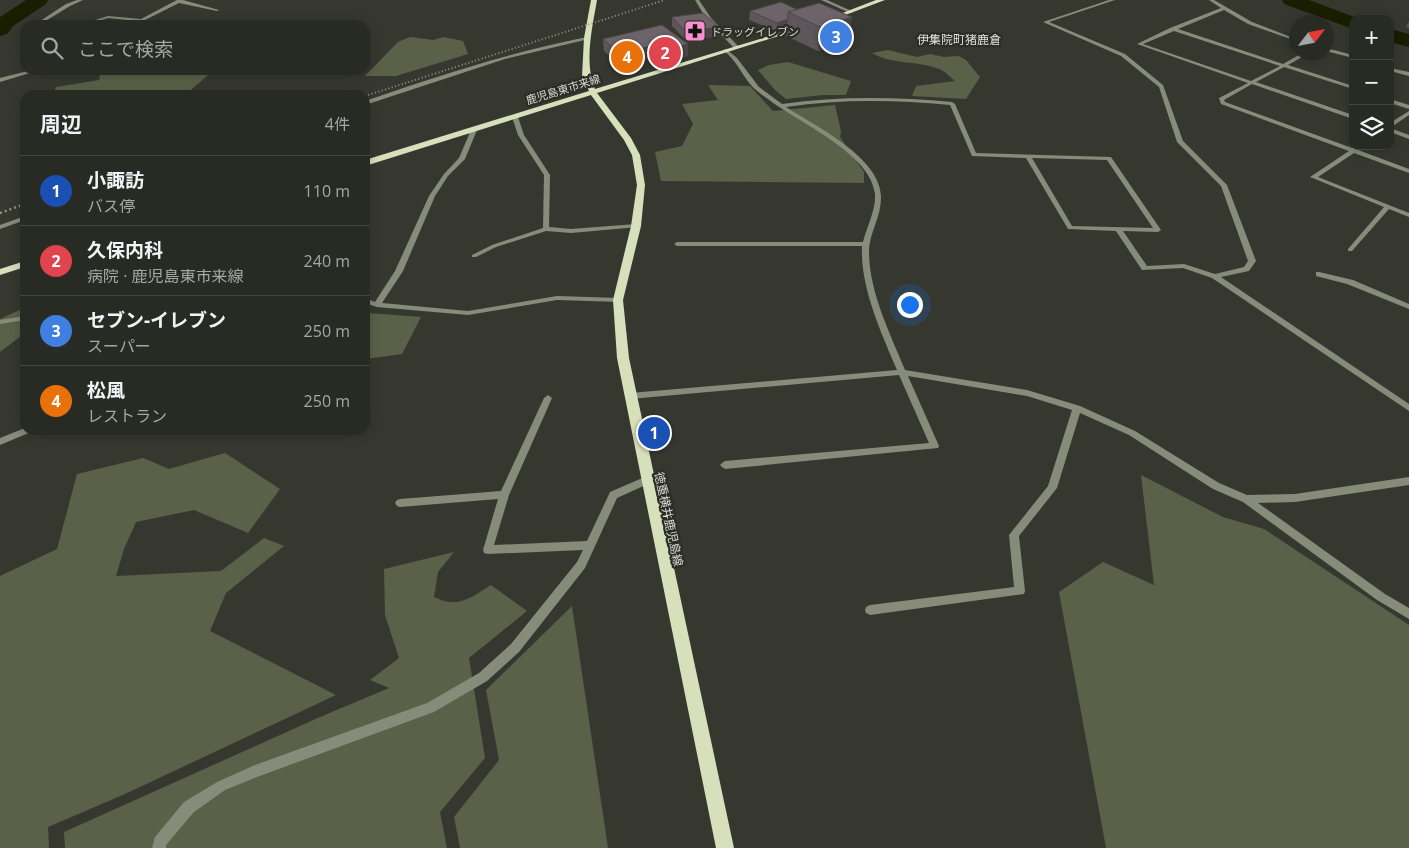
<!DOCTYPE html>
<html lang="ja">
<head>
<meta charset="utf-8">
<style>
  :root { --surface:#282a24; --page:#30322c; --text:#f1f3f6; --muted:#a5a7a6; --line:#444641; --accent:#bca0f2 }
  body { margin:0; font-family:"Open Sans","Noto Sans JP",sans-serif; background:var(--page); color:var(--text) }
  .controls { position:absolute; right:15px; top:15px; display:grid; overflow:hidden; border-radius:10px; box-shadow:0 2px 12px #0003 }
  .controls button { width:45px; height:45px; display:grid; place-items:center; padding:0; border:0; border-bottom:1px solid var(--line); background:var(--surface); color:var(--text); font:25px sans-serif }
  .compass { position:absolute; left:1289px; top:15px; width:45px; height:45px; border-radius:50%; background:var(--surface); box-shadow:0 2px 12px #0003; rotate:58deg }
  .you { position:absolute; left:909px; top:304px; width:18px; height:18px; margin:-12px; border:4px solid #fff; border-radius:50%; background:#1a73e8; box-shadow:0 0 0 8px #1a73e833 }
  .badge { display:grid; place-items:center; width:32px; height:32px; border-radius:50%; background:var(--accent); color:#fff; font-size:16px; font-weight:700 }
  .pin { position:absolute; translate:-50% -50%; border:2px solid #fff; box-shadow:0 1px 5px #0006 }
  .list { margin:0; padding:0; list-style:none }
  h2 { display:flex; justify-content:space-between; align-items:center; height:65px; margin:0; padding:0 20px; font-size:21px }
  h2 small { font-size:16px; font-weight:400; color:var(--muted) }
  .list li { display:grid; grid-template-columns:32px 1fr auto; gap:15px; align-items:center; box-sizing:border-box; height:70px; padding:0 20px; border-top:1px solid var(--line) }
  .list b { display:block; font-size:19px; white-space:nowrap }
  .list p { margin:0; font-size:16px; white-space:nowrap; color:var(--muted) }
  .list em { font-size:16px; font-style:normal; color:var(--muted) }
  .icon { flex:none; width:28px; height:28px; fill:none; stroke:currentColor; stroke-width:2; stroke-linecap:round; stroke-linejoin:round }
  .map { position:relative; flex:none; width:1409px; height:848px; overflow:hidden }
  .search { position:absolute; background:var(--surface); box-shadow:0 2px 12px #0003; left:20px; top:20px; width:350px; height:55px; display:flex; align-items:center; gap:12px; box-sizing:border-box; padding:0 18px; border-radius:15px; color:var(--muted); font-size:19px }
  .panel { position:absolute; background:var(--surface); box-shadow:0 2px 12px #0003; left:20px; top:90px; width:350px; height:345px; border-radius:15px }
  .map>svg:first-child { display:block }
  .green { fill:#5b6048 }
  .lines { fill:none; stroke-linecap:round; stroke-linejoin:round }
  .river { fill:#191e00; fill-rule:evenodd }
  .minor { fill:#878b7a; fill-rule:evenodd }
  .major { fill:#d7dfbb; fill-rule:evenodd }
  .rail-far1 { stroke:#90928b; stroke-width:2; stroke-dasharray:1 2.5; stroke-linecap:butt }
  .rail { stroke:#90928b; stroke-width:2.5; stroke-dasharray:2 3; stroke-linecap:butt }
  .wall { fill:#5e565a }
  .shaded-wall { fill:#4c464a }
  .building { fill:#6d6469; stroke:#4c464a }
  .labels { text-anchor:middle; dominant-baseline:central; stroke-width:4.5; stroke-linejoin:round; paint-order:stroke }
  .far-poi-label { font-size:11px; fill:#d9dad5; stroke:#2c2e26; text-anchor:start }
  .far-street-label { font-size:11px; fill:#d9dad5; stroke:#2c2e26 }
  .far-quarter-label { font-size:12px; fill:#dfe2d7; stroke:#2c2e26 }
  .street-label { font-size:12px; fill:#d9dad5; stroke:#2c2e26 }
</style>
</head>
<body>
<div class="map">
<svg width="1409" height="848" viewBox="0 0 1409 848">
  <rect width="100%" height="100%" fill="#363830"/>
  <g class="green">
    <polygon points="410,37 433,40 443,37 463,41 468,54 396,76 365,76 398,42"/>
    <path d="M888 50 917 57 930 54 944 57 959 56 966 60 980 77 966 99 912 96 916 86 955 81C950 77 945 71 939 69 917 60 892 65 872 53Z"/>
    <polygon points="788,62 851,81 846,95 823,95 786,99 775,90 758,70 769,65"/>
    <polygon points="101,70 214,70 185,95 53,95 56,87 99,80"/>
    <polygon points="708,85 750,86 773,111 835,105 841,131 840,137 864,172 864,183 661,181 655,152 682,146 693,124 682,104 718,100"/>
    <polygon points="25,305 25,333 0,352 0,319 24,308"/>
    <polygon points="368,313 421,317 402,354 365,359 365,316"/>
    <polygon points="225,453 280,489 248,533 194,510 136,522 124,549 116,576 221,571 264,538 284,546 226,593 210,631 336,695 125,794 48,827 49,848 0,848 0,576 57,549 77,474 143,458 169,469"/>
    <polygon points="1141,475 1223,517 1264,529 1409,625 1409,848 1106,848 1059,592 1103,562 1154,585"/>
    <path d="M454 552 438 572 434 597C458 609 470 598 491 585L527 611 469 658 485 758 440 812 447 848H65L64 832 320 717 389 688 370 680 399 658 385 615 384 569Z"/>
    <polygon points="572,606 608,848 460,848 454,817 499,760 486,690"/>
  </g>
  <g class="lines">
    <g class="river">
      <polygon points="26,0 48,0 46,4 13,26 7,34 0,36 0,17"/>
      <polygon points="1282,0 1309,0 1360,19 1353,19 1353,29 1284,4"/>
      <polygon points="1390,29 1409,34 1409,47 1390,42"/>
    </g>
    <g class="minor">
      <polygon points="77,0 83,0 70,6 39,25 34,25 66,4"/>
      <polygon points="177,0 183,0 219,10 217,11 179,3 135,25 130,25 137,21 108,18 86,25 79,25 108,16 141,19"/>
      <polygon points="695,0 699,0 711,18 738,46 738,48 734,48 707,20"/>
      <polygon points="821,0 827,0 854,12 850,13"/>
      <path d="M1109 0H1115L1049 22 1125 54 1163 85 1183 141 1227 185 1256 261 1249 271 1221 277 1409 404V411L1212 278 1183 268 1142 270 1116 231 1068 229 1026 158 972 156 950 105C895 100 840 99 786 107 815 126 882 158 881 198 881 218 868 235 869 254 870 294 890 333 905 370L1027 390 1080 406 1135 431 1219 483 1247 495 1295 494 1409 477V485L1295 502 1258 503 1385 594 1409 608V619L1377 600 1243 502 1213 489 1129 435 1080 413 1057 488 1019 536 1025 591 1024 594 870 615 866 613 865 610 866 607 870 605 1014 587 1009 535 1048 486 1072 410 1027 396 908 376 939 446 938 448 725 469 722 467 720 465 722 463 725 461 929 443 899 375 630 399 626 396 630 393 897 370C881 332 860 287 862 246H677L674 244 677 242H863C867 226 876 210 875 194 871 153 797 122 768 99 762 95 755 90 750 84 741 73 736 60 724 51V50L726 49 737 58 759 87 782 104C839 96 895 97 952 102L955 104 976 153 1111 157 1161 230 1158 232 1123 231 1147 266 1184 264 1215 274 1244 267 1248 261 1221 186 1177 142 1159 87 1121 56 1043 22ZM1032 158 1107 160 1153 228 1072 226Z"/>
      <path d="M1209 0H1214L1252 22 1296 39V41L1248 24 1224 10 1178 29 1283 64 1304 52H1311L1288 65 1353 86V89L1284 67 1256 82 1353 115V119L1252 84 1224 100 1225 102 1352 148 1356 146H1363L1358 150 1409 169V173L1354 153 1318 177 1409 213V217L1389 209 1352 251H1348V249L1384 207 1310 177 1349 151 1221 104 1219 98 1248 83 1137 44 1170 28 1221 8ZM1174 31 1280 66 1251 81 1143 44Z"/>
      <path d="M587 37H589V39L505 59 365 105V101C438 76 511 52 587 37Z"/>
      <polygon points="1326,48 1353,55 1353,58 1326,51"/>
      <polygon points="1390,68 1409,72 1409,76 1390,71"/>
      <polygon points="32,70 40,70 0,82 0,78"/>
      <polygon points="1390,99 1409,105 1409,109 1390,103"/>
      <polygon points="1409,111 1409,115 1390,128 1390,123"/>
      <polygon points="515,115 518,117 524,135 550,175 549,227 571,229 636,224 639,226 638,227 571,233 546,231 496,247 476,257 472,257 472,255 492,245 543,228 544,175 518,135 512,117"/>
      <polygon points="474,128 477,130 465,159 448,176 435,196 403,271 382,303 468,311 557,296 618,298 621,298 621,302 557,300 468,315 377,307 365,303 365,298 375,302 395,271 429,196 444,174 459,158 471,130"/>
      <polygon points="1390,128 1409,135 1409,139 1390,132"/>
      <polygon points="25,216 25,220 0,229 0,225"/>
      <polygon points="1316,272 1319,272 1353,280 1409,304 1409,309 1347,284 1316,276"/>
      <polygon points="25,316 25,320 0,324 0,320"/>
      <polygon points="548,395 552,398 509,495 494,545 587,541 610,492 647,476 650,477 652,480 650,483 617,498 585,568 519,652 487,681 434,712 257,777 225,790 194,812 166,845 166,848 152,848 155,837 184,802 217,782 255,765 427,703 479,673 511,644 577,562 583,550 488,554 484,553 483,550 498,499 400,507 397,506 395,503 397,500 400,499 501,491 544,398"/>
      <polygon points="25,428 25,430 32,430 31,432 0,445 0,438"/>
    </g>
    <g class="major">
      <path d="M591 0H597C592 29 584 62 595 89L799 27 804 28 597 93 631 138 640 155 645 185 641 226 623 300 629 358 734 848H716L617 358 613 300 631 226 637 185 632 155 624 140 591 95 365 166V160L589 91 582 76 584 38Z"/>
      <polygon points="876,0 885,0 832,20 827,19"/>
      <polygon points="25,261 25,267 0,275 0,269"/>
    </g>
    <polyline class="rail-far1" points="365,96 665,0"/>
    <polyline class="rail" points="0,213 25,204"/>
  </g>
  <g class="wall">
    <polygon points="781,2 849,41 818,51 786,36 787,28 777,31 749,20 750,11"/>
    <polygon points="672,17 719,27 719,36 687,41 672,26"/>
    <polygon points="1409,22 1409,28 1406,27"/>
    <polygon points="662,25 688,56 658,63 653,58 620,65 604,51 603,39"/>
  </g>
  <g class="shaded-wall">
    <polygon points="852,17 849,41 818,51 820,27"/>
    <polygon points="788,19 787,28 777,31 777,23"/>
    <polygon points="719,27 719,36 687,41 686,32"/>
    <polygon points="688,44 688,56 658,63 658,51"/>
    <polygon points="652,46 653,58 620,65 619,53"/>
  </g>
  <g class="building">
    <polygon points="781,2 798,10 788,12 788,19 777,23 750,11"/>
    <polygon points="819,3 852,17 820,27 788,12"/>
    <polygon points="703,13 719,27 686,32 672,17"/>
    <polygon points="662,25 688,44 658,51 652,46 619,53 603,39"/>
  </g>
  <defs>
    <g id="pharmacy-square" transform="scale(1.125)"><rect x="-9" y="-9" width="18" height="18" rx="4" fill="#f690cf" stroke="#2c2e26"/><path d="M-2-6h4v4h4v4h-4v4h-4v-4h-4v-4h4Z" fill="#111"/></g>
  </defs>
  <g fill-rule="evenodd">
    <use href="#pharmacy-square" x="695" y="31"/>
  </g>
  <g class="labels">
    <g class="far-poi-label">
      <text x="711" y="31">ドラッグイレブン</text>
    </g>
    <g class="far-street-label">
      <text transform="translate(563 89) rotate(-17)">鹿児島東市来線</text>
    </g>
    <g class="far-quarter-label">
      <text x="959" y="39">伊集院町猪鹿倉</text>
    </g>
    <g class="street-label">
      <text transform="translate(669 519) rotate(78)">徳重横井鹿児島線</text>
    </g>
  </g>
</svg>
<div class="controls">
<button>+</button>
<button>−</button>
<button><svg class="icon" aria-label="layers" viewBox="0 0 24 24"><path d="M12 4l9 5-9 5-9-5zM3 14l9 5 9-5"/></svg></button>
</div>
<svg class="compass" viewBox="-18 -18 36 36"><path d="M0-13l5 13h-10z" fill="#e53935"/><path d="M0 13l5-13h-10z" fill="#a5a7a6"/></svg>
<div class="you"></div>
<div class="pin badge" style="left:654px;top:433px;background:#1a4fb4">1</div>
<div class="pin badge" style="left:665px;top:53px;background:#e0444e">2</div>
<div class="pin badge" style="left:836px;top:37px;background:#3f7fe0">3</div>
<div class="pin badge" style="left:627px;top:57px;background:#e8710a">4</div>
<div class="search"><svg class="icon" aria-label="search" viewBox="0 0 24 24"><circle cx="10" cy="10" r="6"/><path d="M15 15l6 6"/></svg>ここで検索</div>
<section class="panel">
<h2>周辺<small>4件</small></h2>
<ul class="list">
<li><span class="badge" style="background:#1a4fb4">1</span><div><b>小諏訪</b><p>バス停</p></div><em>110 m</em></li>
<li><span class="badge" style="background:#e0444e">2</span><div><b>久保内科</b><p>病院 · 鹿児島東市来線</p></div><em>240 m</em></li>
<li><span class="badge" style="background:#3f7fe0">3</span><div><b>セブン-イレブン</b><p>スーパー</p></div><em>250 m</em></li>
<li><span class="badge" style="background:#e8710a">4</span><div><b>松風</b><p>レストラン</p></div><em>250 m</em></li>
</ul>
</section>
</div>
</body>
</html>
